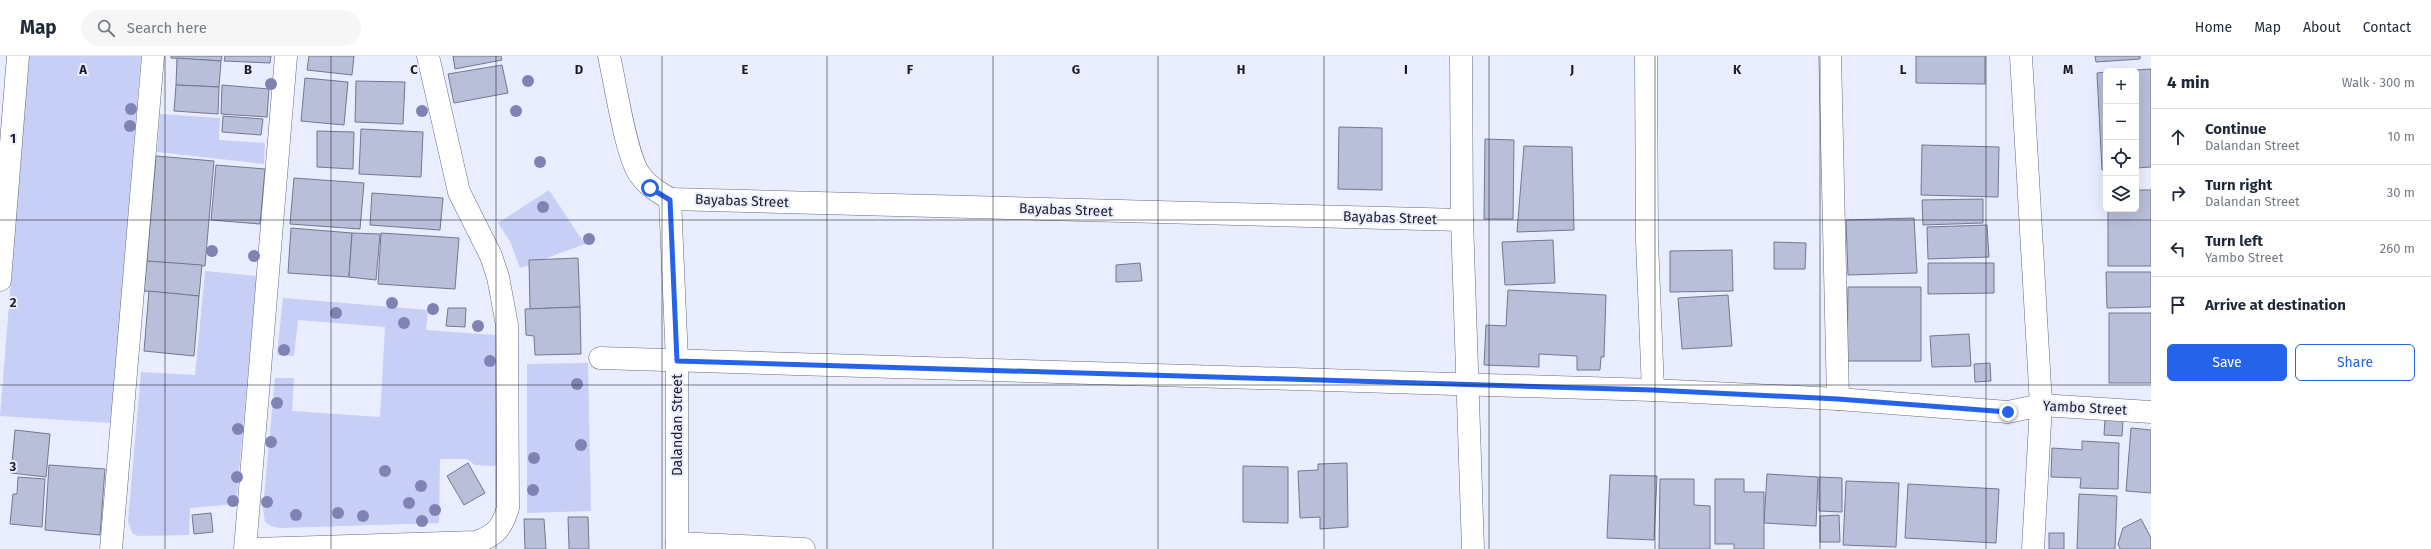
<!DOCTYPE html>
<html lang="en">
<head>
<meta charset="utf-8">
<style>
  :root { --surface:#fff; --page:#f6f6f7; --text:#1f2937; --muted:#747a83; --line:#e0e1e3; --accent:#2563eb }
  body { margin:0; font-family:"Fira Sans",sans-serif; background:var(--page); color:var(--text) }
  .controls { position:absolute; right:12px; top:12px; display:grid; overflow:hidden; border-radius:6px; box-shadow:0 4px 16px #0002 }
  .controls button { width:36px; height:36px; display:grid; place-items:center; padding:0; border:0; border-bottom:1px solid var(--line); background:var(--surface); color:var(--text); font:20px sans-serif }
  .stop { position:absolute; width:12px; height:12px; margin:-9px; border:3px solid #2563eb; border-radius:50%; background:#fff }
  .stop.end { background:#2563eb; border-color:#fff; box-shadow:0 1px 4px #0008 }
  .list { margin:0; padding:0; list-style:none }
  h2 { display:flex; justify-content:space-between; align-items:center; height:52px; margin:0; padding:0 16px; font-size:17px }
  h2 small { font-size:13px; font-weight:400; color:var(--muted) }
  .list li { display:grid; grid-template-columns:26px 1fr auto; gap:12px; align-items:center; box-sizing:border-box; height:56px; padding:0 16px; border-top:1px solid var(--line) }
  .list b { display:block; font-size:15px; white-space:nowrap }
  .list p { margin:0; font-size:13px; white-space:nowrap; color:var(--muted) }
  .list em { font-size:13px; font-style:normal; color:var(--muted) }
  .actions { display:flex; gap:8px; padding:12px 16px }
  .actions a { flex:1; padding:9px 0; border:1px solid var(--accent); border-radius:6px; text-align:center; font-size:14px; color:var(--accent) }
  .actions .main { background:var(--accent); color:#fff }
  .icon { flex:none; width:22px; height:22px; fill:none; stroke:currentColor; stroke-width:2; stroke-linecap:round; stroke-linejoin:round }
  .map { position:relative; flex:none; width:2151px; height:493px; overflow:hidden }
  header { display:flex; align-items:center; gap:24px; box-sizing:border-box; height:56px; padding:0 20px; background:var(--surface); border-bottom:1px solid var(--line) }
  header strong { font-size:19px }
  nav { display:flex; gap:22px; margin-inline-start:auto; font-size:14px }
  .search { width:280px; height:36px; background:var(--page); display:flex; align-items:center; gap:10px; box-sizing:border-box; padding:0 14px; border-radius:22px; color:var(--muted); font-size:15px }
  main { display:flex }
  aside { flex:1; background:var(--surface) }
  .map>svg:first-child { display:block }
  .green { fill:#c7cff7 }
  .building { fill:#b9bed9; stroke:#737891 }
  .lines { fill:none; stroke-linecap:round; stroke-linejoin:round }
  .street-casing { stroke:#656a82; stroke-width:23 }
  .street { stroke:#fff; stroke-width:22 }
  .tree { fill:#7f82b2 }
  .route { stroke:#2563eb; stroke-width:5 }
  .grid { fill:none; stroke:#1b1d27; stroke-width:1; stroke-opacity:0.55 }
  .labels { text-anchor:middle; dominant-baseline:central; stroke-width:4; stroke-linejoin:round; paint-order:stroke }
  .street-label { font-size:14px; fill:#1b1d27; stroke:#e9edfd }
  .grid-label { font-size:13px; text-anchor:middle; font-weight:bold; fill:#1b1d27; stroke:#e9edfd; stroke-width:4; stroke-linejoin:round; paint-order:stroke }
</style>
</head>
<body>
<header>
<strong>Map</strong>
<div class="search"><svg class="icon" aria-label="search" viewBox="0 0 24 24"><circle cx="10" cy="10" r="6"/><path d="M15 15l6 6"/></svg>Search here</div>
<nav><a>Home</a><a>Map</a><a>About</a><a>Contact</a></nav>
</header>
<main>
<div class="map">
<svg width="2151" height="493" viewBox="0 0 2151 493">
  <rect width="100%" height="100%" fill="#e9edfd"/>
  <g class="green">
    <polygon points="29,0 141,0 111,367 0,360"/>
    <polygon points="160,58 220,62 219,84 265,87 264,108 157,96"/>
    <polygon points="549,134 585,188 544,203 529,204 529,209 520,212 510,185 498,167"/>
    <polygon points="205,215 257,220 236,448 190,452 189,479 138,480 132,477 128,465 141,316 195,319"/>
    <polygon points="283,242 428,254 426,274 495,279 498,401 495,410 475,409 467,403 440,403 439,467 280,472 271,470 265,466 263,452 275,322 294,322 292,355 380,361 385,271 298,264 294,300 277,299"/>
    <polygon points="588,307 591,455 527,457 527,308"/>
  </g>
  <g class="building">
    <polygon points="171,0 222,0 221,5 171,2"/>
    <polygon points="225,0 271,0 270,7 224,5"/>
    <polygon points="309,0 354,0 352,19 307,14"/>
    <polygon points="453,0 501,0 502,4 455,13"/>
    <polygon points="1916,0 1985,0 1985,28 1916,27"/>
    <polygon points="2095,0 2140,0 2140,3 2096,6"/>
    <polygon points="177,2 221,5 219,31 176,29"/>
    <polygon points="502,9 508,37 454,47 448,18"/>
    <polygon points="2151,13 2151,111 2136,112 2136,15 2122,15"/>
    <polygon points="2106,16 2106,114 2102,114 2097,17"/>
    <polygon points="305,22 348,26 344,69 301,65"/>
    <polygon points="356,25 405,26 403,68 355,66"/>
    <polygon points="176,29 219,31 218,58 174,55"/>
    <polygon points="222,29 269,33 267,61 221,58"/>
    <polygon points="223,60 263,63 261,79 222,76"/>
    <polygon points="1339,71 1382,72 1382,134 1338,133"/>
    <polygon points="361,73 423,76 421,121 359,118"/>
    <polygon points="317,75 354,76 353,113 317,111"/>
    <polygon points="1485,83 1514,84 1513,163 1484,163"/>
    <polygon points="1922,89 1999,91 1998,141 1921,139"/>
    <polygon points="1524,90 1572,91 1574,174 1517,176"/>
    <polygon points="156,100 214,105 205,210 147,205"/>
    <polygon points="216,109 265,113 260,168 211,164"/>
    <polygon points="294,122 364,127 360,173 290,168"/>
    <polygon points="2136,134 2151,134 2151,210 2108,210 2108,153 2136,153"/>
    <polygon points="372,137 443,142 440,174 370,169"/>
    <polygon points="1983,143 1983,167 1923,169 1922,144"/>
    <polygon points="1914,162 1917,217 1848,219 1846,164"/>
    <polygon points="1987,169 1989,201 1928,203 1927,171"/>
    <polygon points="291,172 352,177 349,221 288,217"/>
    <polygon points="352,177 380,178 376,224 349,221"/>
    <polygon points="381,177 459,182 455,233 378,228"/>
    <polygon points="1553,184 1555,227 1505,229 1502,186"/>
    <polygon points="1774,186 1806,187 1805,213 1774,213"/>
    <polygon points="1732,194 1733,235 1670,236 1670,195"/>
    <polygon points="578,202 580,251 530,253 529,204"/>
    <polygon points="147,205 202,209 199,240 144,235"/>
    <polygon points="1140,207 1142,225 1116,226 1116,209"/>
    <polygon points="1928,207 1994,207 1994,237 1928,238"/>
    <polygon points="2106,216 2151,216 2151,251 2107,252"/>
    <polygon points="1848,231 1921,231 1921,305 1847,305"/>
    <polygon points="1508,234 1606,239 1604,301 1601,301 1600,314 1577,314 1577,300 1539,298 1539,311 1484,309 1486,269 1506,270"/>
    <polygon points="149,235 199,240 194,300 144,295"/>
    <polygon points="1728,239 1732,290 1682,293 1678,242"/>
    <polygon points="580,251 581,298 535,299 534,280 526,279 525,253"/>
    <polygon points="448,252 466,252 465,271 446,270"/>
    <rect x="2109" y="257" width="42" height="70"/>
    <polygon points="1969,278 1971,310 1932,311 1930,280"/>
    <polygon points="1990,307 1991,325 1975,326 1974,308"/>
    <polygon points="2105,363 2123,364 2122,380 2104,379"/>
    <polygon points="2131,372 2151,374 2151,437 2126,435"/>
    <polygon points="15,374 50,378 46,421 11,417"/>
    <polygon points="2082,385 2119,387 2118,433 2080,432 2081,422 2051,421 2052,392 2082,394"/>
    <polygon points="468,407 485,437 464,449 447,420"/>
    <polygon points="1347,407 1348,471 1320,473 1320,461 1300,462 1298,415 1318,414 1318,408"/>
    <polygon points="49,409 105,413 100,479 45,474"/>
    <polygon points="1243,410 1288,411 1288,467 1243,466"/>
    <polygon points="1767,418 1818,421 1816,470 1764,467"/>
    <polygon points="1610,419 1657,420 1654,484 1607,482"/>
    <polygon points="18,421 45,423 42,471 10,468 13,438 17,438"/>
    <polygon points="1819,421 1842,422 1842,456 1819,455"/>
    <polygon points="1660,423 1694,423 1694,449 1710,450 1710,493 1659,493"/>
    <polygon points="1715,423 1744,423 1744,436 1764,436 1764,493 1734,493 1734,488 1715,488"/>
    <polygon points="1846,425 1899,427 1896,491 1843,489"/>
    <polygon points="1908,428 1999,433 1996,487 1905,482"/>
    <polygon points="2079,438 2117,440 2115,493 2077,493"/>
    <polygon points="211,457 213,476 194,478 192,459"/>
    <polygon points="1839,459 1840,486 1820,486 1820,460"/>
    <polygon points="568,461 588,461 589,493 569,493"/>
    <polygon points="524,463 544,463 546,493 525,493"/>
    <polygon points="2141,463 2151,482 2151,493 2120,493 2118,488 2123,472"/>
    <rect x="2049" y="477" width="15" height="16"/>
  </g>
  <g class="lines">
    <g class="street-casing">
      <g id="street">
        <path d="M609 0C615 25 626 101 640 119 648 130 658 136 670 143L677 305V493"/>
        <polyline points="1461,0 1462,164 1473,493"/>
        <polyline points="1646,0 1647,185 1653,334"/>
        <polyline points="1830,0 1838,343"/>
        <polyline points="2021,0 2041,349 2033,493"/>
        <polyline points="670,143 1462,164"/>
        <polyline points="0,224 18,0"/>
        <polyline points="600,302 1653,334 1838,343 2008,356 2041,349 2151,356"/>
        <polyline points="677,487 804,493"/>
        <polyline points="111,493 153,0"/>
        <polyline points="245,493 286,0"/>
        <path d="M252 493 476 486C496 480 502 471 508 452L507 269 498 221 491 200 459 136 428 0"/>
      </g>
    </g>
    <use href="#street" class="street"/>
  </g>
  <g class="tree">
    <circle cx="528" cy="25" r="6"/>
    <circle cx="271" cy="28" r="6"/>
    <circle cx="131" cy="53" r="6"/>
    <circle cx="422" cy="55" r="6"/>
    <circle cx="516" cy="55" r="6"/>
    <circle cx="130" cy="70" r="6"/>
    <circle cx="540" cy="106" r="6"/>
    <circle cx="543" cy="151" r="6"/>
    <circle cx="589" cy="183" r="6"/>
    <circle cx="212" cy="195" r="6"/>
    <circle cx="254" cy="200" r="6"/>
    <circle cx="392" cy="247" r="6"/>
    <circle cx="433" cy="253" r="6"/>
    <circle cx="336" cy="257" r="6"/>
    <circle cx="404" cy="267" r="6"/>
    <circle cx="478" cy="270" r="6"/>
    <circle cx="284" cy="294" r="6"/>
    <circle cx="490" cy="305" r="6"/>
    <circle cx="577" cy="328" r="6"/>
    <circle cx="277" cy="347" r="6"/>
    <circle cx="238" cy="373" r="6"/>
    <circle cx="271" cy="386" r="6"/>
    <circle cx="581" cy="389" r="6"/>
    <circle cx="534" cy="402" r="6"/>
    <circle cx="385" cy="415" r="6"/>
    <circle cx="237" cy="421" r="6"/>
    <circle cx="421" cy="430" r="6"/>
    <circle cx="533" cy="434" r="6"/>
    <circle cx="233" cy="445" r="6"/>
    <circle cx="267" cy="446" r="6"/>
    <circle cx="409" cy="447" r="6"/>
    <circle cx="435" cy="454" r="6"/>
    <circle cx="338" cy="457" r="6"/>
    <circle cx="296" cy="459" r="6"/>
    <circle cx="363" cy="460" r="6"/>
    <circle cx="422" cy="465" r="6"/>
  </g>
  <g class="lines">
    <polyline class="route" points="650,132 670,144 677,305 1653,334 1838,343 2008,356"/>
  </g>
  <path class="grid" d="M165 0V493M331 0V493M496 0V493M662 0V493M827 0V493M993 0V493M1158 0V493M1324 0V493M1489 0V493M1655 0V493M1820 0V493M1986 0V493M0 164H2151M0 329H2151"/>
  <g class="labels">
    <g class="street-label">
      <text transform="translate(742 145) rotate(2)">Bayabas Street</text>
      <text transform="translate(1066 154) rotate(2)">Bayabas Street</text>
      <text transform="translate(1390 162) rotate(2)">Bayabas Street</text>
      <text transform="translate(2085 352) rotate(3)">Yambo Street</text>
      <text transform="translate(677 369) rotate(-90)">Dalandan Street</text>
    </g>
  </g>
  <g class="grid-label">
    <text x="83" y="18">A</text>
    <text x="248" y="18">B</text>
    <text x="414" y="18">C</text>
    <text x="579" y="18">D</text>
    <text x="745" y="18">E</text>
    <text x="910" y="18">F</text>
    <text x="1076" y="18">G</text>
    <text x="1241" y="18">H</text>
    <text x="1406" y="18">I</text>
    <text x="1572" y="18">J</text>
    <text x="1737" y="18">K</text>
    <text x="1903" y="18">L</text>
    <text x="2068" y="18">M</text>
    <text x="13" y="87">1</text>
    <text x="13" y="251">2</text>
    <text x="13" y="415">3</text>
  </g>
</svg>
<div class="controls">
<button>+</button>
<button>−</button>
<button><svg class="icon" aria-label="locate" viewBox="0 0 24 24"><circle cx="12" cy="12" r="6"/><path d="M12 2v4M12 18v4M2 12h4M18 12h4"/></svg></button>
<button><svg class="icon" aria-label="layers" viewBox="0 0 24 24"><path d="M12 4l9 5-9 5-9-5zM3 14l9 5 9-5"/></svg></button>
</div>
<div class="stop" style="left:650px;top:132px"></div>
<div class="stop end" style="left:2008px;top:356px"></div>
</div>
<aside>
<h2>4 min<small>Walk · 300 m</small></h2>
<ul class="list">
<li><svg class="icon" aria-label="ahead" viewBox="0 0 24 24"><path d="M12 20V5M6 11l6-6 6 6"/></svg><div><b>Continue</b><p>Dalandan Street</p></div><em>10 m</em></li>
<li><svg class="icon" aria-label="right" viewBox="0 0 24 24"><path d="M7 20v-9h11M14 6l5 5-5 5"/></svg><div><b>Turn right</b><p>Dalandan Street</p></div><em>30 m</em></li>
<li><svg class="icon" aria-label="left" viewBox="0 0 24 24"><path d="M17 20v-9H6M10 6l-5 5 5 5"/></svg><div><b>Turn left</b><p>Yambo Street</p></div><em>260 m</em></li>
<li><svg class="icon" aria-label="arrive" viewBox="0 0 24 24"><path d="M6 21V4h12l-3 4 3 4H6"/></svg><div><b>Arrive at destination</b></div></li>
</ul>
<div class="actions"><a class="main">Save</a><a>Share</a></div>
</aside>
</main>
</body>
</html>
